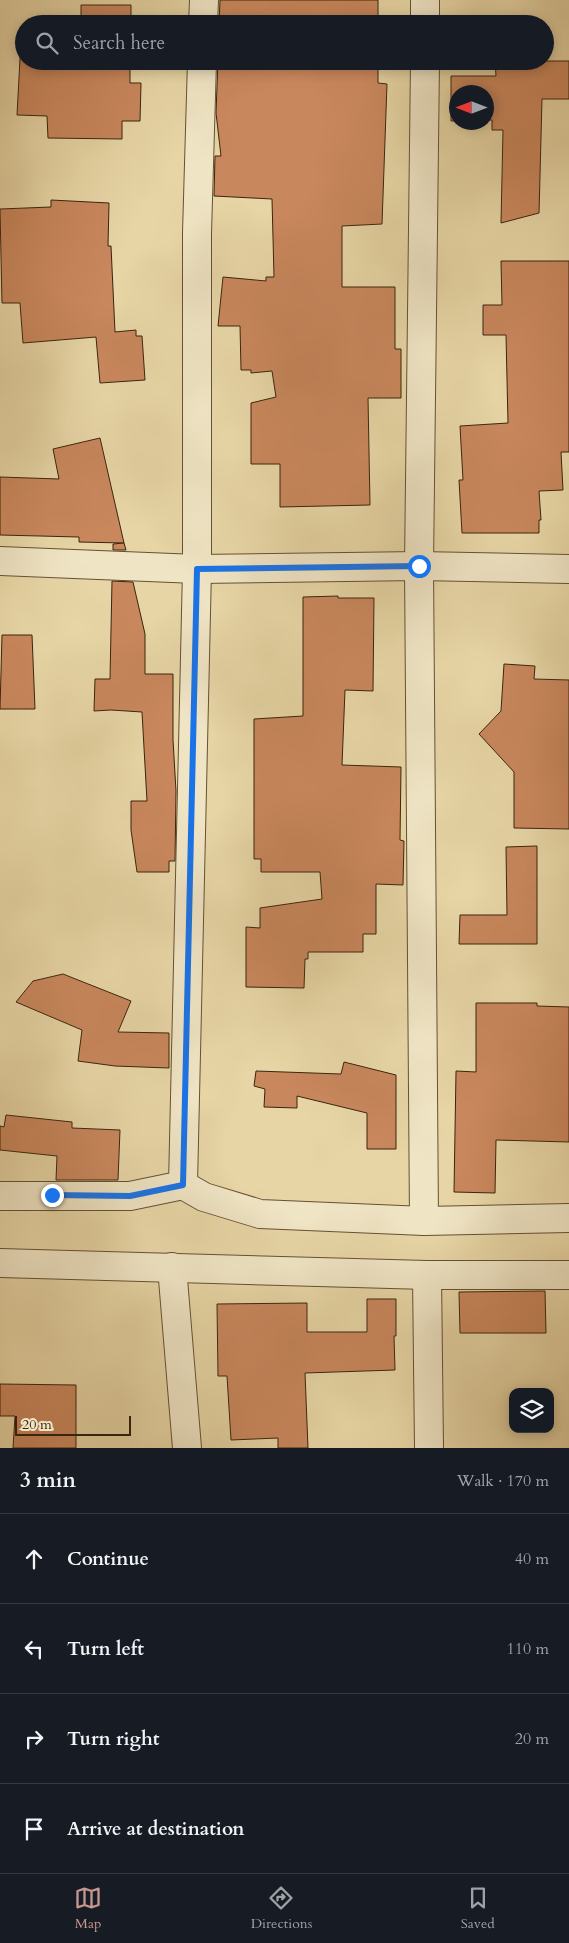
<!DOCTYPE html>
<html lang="en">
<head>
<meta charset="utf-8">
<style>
  :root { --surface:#171b24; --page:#242831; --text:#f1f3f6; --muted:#9ea1a6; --line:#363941; --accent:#c59692 }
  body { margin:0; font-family:Cardo,serif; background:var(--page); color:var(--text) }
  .controls { position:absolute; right:15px; bottom:15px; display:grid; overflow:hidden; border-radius:10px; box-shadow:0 2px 12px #0003 }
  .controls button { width:45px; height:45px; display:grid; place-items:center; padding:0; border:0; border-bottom:1px solid var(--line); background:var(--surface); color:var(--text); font:25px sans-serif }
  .compass { position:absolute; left:449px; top:85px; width:45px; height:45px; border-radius:50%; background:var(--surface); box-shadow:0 2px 12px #0003; rotate:270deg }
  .scale { position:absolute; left:15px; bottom:12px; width:116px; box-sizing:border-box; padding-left:5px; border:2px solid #3a250d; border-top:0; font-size:14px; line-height:18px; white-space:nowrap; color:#3a250d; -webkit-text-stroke:4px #efe4c4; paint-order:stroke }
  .stop { position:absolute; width:15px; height:15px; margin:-11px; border:4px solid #1a73e8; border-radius:50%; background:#fff }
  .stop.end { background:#1a73e8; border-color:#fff; box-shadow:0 1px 5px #0008 }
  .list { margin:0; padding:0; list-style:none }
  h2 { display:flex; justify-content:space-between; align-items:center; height:65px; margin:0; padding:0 20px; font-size:21px }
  h2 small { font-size:16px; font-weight:400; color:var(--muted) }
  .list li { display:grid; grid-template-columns:32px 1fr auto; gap:15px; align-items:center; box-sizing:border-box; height:90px; padding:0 20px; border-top:1px solid var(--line) }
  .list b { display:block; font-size:19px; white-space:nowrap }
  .list em { font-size:16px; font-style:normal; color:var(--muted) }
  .icon { flex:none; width:28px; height:28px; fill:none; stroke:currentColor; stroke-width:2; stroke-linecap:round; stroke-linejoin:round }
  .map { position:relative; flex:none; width:569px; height:1448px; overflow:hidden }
  .search { position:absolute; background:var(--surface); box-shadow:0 2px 12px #0003; left:15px; right:15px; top:15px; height:55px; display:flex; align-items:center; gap:12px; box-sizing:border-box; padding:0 18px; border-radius:28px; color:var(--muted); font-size:19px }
  .sheet { height:425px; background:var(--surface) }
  nav { display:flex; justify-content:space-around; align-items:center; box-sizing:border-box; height:70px; border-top:1px solid var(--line); background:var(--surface); font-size:14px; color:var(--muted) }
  nav a { display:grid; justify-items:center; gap:2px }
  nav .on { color:var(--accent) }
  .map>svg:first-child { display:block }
  .building { fill:#c9875d; stroke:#3a250d }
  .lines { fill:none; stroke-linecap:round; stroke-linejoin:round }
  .street-casing { stroke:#655133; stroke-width:30 }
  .street { stroke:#efe4c4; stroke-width:28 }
  .route { stroke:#1a73e8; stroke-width:6 }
</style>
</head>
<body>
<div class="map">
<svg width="569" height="1448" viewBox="0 0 569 1448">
  <rect width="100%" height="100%" fill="#e7d5a5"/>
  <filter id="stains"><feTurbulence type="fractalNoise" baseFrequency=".004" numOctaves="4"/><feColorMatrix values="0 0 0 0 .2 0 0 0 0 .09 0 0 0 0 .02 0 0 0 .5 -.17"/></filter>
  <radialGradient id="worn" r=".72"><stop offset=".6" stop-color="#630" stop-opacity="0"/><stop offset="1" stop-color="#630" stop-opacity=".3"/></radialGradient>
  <g class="building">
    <polygon points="220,0 378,0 378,24 219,24"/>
    <polygon points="81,5 131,5 131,24 27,24 28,19 81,19"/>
    <polygon points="21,40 24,40 24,61 130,61 130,83 141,83 140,121 122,121 122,139 48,138 47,116 17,115"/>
    <polygon points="218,61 378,61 378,83 387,84 382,224 342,226 342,287 395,287 395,349 401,349 401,398 368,398 370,505 280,507 280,464 251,464 251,403 276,397 272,371 251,373 251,370 241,370 240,326 218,326 223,277 266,281 266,277 274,277 272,199 214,196 215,156 221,156 216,113"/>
    <polygon points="495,61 569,61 569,99 542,99 539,213 501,223 503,130 492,130 492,120 486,120 486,92 456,92 456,121 451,121 451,76 496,76"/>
    <polygon points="51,200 109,203 108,246 111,246 115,332 136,330 136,336 142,336 145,380 100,383 96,337 23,343 20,303 2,303 0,209 51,207"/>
    <polygon points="501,261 569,261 569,452 561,452 563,490 539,491 541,520 539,520 539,533 462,533 459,480 463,480 460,426 508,423 506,335 483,335 483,305 502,305"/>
    <polygon points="100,438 124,543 79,542 79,537 0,535 0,477 59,479 53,449"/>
    <polygon points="124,543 126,550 113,550 113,544"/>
    <polygon points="112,581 133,582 145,634 145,674 173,674 173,740 176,791 175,861 169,861 169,872 137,872 131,830 131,801 147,801 142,712 111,710 94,711 95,679 110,679"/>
    <polygon points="338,596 338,598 374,598 373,691 345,690 342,765 401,767 400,840 404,841 403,885 376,884 376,934 363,934 363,952 308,952 308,959 305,959 304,988 246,987 246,927 260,928 260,908 322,899 320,872 261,872 261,859 254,859 254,719 303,716 303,597"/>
    <polygon points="2,635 32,635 35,709 0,709"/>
    <polygon points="504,664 535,666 534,679 569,680 569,829 514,828 514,772 479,734 501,711"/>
    <polygon points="537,846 537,944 459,944 460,915 507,915 506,847"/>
    <polygon points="63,974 131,1001 118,1032 169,1033 169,1068 115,1066 78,1061 82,1030 16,1002 33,981"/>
    <polygon points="476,1003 537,1003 537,1006 569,1007 569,1142 496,1140 495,1193 454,1192 456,1071 476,1072"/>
    <polygon points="344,1062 396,1075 396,1149 367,1149 367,1113 297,1096 297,1108 264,1107 265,1089 254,1086 256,1071 341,1074"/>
    <polygon points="6,1115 72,1122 72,1128 120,1130 118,1180 56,1180 57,1156 0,1150 0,1126 4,1127"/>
    <polygon points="545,1291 546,1333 460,1333 459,1292"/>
    <polygon points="367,1299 396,1299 396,1336 394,1336 395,1370 305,1373 308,1448 278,1448 278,1438 231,1440 227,1376 218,1376 217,1304 307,1303 307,1332 367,1332"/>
    <polygon points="0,1384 76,1385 76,1448 13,1448 15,1416 0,1416"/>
  </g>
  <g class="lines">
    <g class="street-casing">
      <g id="street">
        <polyline points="203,24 204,0"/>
        <polyline points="425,24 425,0"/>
        <polyline points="0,561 197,569 419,566 569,569"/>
        <polyline points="183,1185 204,1197 260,1214 424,1221 419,566 425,61"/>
        <polyline points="0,1196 130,1196 183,1185 197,569 197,233 202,61"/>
        <polyline points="424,1221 569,1218"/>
        <polyline points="0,1263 427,1275 569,1275"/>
        <polyline points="172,1267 187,1448"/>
        <polyline points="427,1275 429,1448"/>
      </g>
    </g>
    <use href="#street" class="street"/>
  </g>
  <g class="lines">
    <polyline class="route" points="52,1195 130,1196 183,1185 197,569 419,566"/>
  </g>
  <rect width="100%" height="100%" filter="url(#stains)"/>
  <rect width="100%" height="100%" fill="url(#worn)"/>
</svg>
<div class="controls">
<button><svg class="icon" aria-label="layers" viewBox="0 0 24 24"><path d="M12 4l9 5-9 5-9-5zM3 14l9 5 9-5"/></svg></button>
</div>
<svg class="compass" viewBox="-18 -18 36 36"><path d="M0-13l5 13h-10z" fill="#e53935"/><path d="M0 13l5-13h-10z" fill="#9ea1a6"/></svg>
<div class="scale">20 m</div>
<div class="stop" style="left:419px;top:566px"></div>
<div class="stop end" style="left:52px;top:1195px"></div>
<div class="search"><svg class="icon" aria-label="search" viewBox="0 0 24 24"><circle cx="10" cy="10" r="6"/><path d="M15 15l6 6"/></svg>Search here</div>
</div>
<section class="sheet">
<h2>3 min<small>Walk · 170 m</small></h2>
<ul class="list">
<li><svg class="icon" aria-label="ahead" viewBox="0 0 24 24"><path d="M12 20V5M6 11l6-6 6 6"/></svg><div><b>Continue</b></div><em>40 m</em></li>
<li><svg class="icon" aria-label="left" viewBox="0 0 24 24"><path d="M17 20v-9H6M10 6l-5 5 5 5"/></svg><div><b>Turn left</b></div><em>110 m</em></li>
<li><svg class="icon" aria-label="right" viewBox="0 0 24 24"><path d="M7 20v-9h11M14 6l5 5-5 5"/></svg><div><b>Turn right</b></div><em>20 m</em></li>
<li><svg class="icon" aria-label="arrive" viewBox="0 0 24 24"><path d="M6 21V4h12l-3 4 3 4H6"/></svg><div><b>Arrive at destination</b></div></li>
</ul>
</section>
<nav>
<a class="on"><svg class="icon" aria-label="map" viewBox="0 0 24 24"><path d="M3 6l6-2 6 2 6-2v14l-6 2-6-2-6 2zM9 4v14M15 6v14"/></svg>Map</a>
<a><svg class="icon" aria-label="directions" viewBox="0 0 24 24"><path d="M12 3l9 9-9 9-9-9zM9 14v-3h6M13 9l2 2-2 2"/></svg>Directions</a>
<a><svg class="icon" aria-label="saved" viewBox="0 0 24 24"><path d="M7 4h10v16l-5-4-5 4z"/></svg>Saved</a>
</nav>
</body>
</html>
